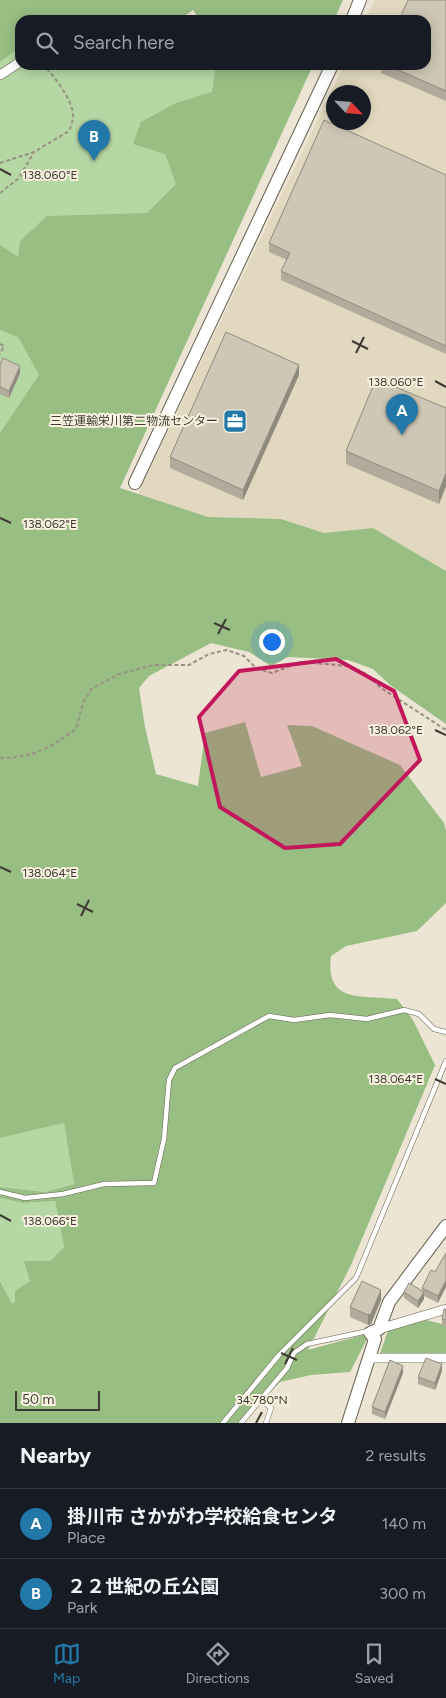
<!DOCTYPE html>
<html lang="en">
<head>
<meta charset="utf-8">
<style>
  :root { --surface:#171b24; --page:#242831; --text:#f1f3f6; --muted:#9ea1a6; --line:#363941; --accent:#2278a8 }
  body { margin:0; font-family:Figtree,"Noto Sans JP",sans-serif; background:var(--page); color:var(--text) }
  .compass { position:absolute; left:326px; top:85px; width:45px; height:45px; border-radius:50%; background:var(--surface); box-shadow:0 2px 12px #0003; rotate:116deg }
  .scale { position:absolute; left:15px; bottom:12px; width:85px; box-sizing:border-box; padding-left:5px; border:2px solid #3c3a32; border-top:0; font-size:14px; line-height:18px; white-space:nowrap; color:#3c3a32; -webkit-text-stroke:4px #f9f2e0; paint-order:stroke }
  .you { position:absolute; left:271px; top:641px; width:18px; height:18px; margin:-12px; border:4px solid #fff; border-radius:50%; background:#1a73e8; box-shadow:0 0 0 8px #1a73e833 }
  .badge { display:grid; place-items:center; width:32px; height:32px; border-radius:50%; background:var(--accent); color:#fff; font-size:16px; font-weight:700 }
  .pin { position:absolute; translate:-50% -41px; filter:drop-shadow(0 1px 2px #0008) }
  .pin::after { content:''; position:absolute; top:26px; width:18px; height:15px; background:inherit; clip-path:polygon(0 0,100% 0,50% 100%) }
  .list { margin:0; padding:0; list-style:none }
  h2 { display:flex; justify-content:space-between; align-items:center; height:65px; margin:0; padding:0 20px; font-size:21px }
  h2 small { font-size:16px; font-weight:400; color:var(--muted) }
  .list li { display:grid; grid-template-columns:32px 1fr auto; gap:15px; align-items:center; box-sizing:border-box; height:70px; padding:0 20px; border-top:1px solid var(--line) }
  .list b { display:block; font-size:19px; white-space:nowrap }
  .list p { margin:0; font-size:16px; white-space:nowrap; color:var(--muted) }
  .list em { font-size:16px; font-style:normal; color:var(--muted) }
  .icon { flex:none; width:28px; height:28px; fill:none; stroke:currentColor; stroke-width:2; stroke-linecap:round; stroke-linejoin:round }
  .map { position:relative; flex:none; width:446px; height:1423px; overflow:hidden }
  .search { position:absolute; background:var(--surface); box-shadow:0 2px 12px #0003; left:15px; right:15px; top:15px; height:55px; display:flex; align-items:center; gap:12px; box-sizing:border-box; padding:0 18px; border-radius:15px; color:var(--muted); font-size:19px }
  .sheet { height:205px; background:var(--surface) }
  nav { display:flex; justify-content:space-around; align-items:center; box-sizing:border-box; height:70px; border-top:1px solid var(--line); background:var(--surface); font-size:14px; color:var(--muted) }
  nav a { display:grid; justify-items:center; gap:2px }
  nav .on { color:var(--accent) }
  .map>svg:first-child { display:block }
  .built { fill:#e2d8bf; fill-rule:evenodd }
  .green { fill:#b5d7a4 }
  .forest { fill:#98be84 }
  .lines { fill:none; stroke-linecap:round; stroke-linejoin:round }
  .lane-casing { stroke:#686252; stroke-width:5.5 }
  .street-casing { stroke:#686252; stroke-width:10 }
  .secondary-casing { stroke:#686252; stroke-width:14 }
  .path { stroke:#979285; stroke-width:2; stroke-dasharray:4 2.5; stroke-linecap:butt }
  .lane { stroke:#fff; stroke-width:4.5 }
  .street { stroke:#fff; stroke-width:9 }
  .secondary { stroke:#fff; stroke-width:12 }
  .wall { fill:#b1ab9c }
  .shaded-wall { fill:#908b7f }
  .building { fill:#cec7b5; stroke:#908b7f }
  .marked { fill:#c2185b; fill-opacity:0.2; stroke:#c2185b; stroke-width:4; stroke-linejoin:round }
  .ticks { fill:none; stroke:#3c3a32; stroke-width:2 }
  .labels { text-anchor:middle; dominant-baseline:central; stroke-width:4; stroke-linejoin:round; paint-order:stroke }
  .poi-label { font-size:12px; fill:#3c3a32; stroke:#f9f2e0; text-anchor:end }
  .ticks-label { font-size:12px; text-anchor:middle; fill:#3c3a32; stroke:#f9f2e0; stroke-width:4; stroke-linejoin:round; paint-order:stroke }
</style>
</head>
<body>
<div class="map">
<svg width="446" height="1423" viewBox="0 0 446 1423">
  <rect width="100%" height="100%" fill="#ece5d3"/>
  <path class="built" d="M375 0H446V571L373 528 324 533 281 519 208 517 137 495 344 65H426V20H365ZM334 92H364V122H334Z"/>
  <g class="green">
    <polygon points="20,23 20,65 235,65 195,195 151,241 0,267 0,35"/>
    <polygon points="0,302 56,382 0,457"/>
    <polygon points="64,1123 74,1184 45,1192 0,1187 0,1138"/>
    <polygon points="0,1198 23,1203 55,1201 64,1247 30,1281 15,1291 15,1302 12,1304 0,1281"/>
  </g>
  <g class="forest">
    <polygon points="0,0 343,0 334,20 200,20 193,10 179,20 20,20 20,50 16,50 0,62"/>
    <path d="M216 65H313L120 488 208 517 281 519 324 533 373 528 446 571V724L390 685 373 669 348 660 288 657 271 666 249 652 211 643 149 676 139 688 145 727 156 774 198 786 205 733 245 722 261 777 302 766 287 725 312 726 400 765 444 823 446 831V903L417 931 346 946 331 956C325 1004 361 995 397 999L413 1020 435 1065 351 1265 308 1350 370 1333 350 1372 311 1375 280 1382 240 1423H0V1281L12 1304 15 1302V1291L30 1281 24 1261H50L64 1247 55 1201 23 1203 0 1198V1187L45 1192 74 1184 64 1123 0 1138V433L39 375 18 337 0 330V245L18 257 20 241 47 216 147 213 176 184 165 154 133 144 141 122 176 103 212 92Z"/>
    <polygon points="422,1319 446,1325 446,1359 380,1354 388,1330"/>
  </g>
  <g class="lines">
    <g class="lane-casing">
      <g id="lane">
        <polyline points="0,1192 25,1198 63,1194 104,1184 154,1183 164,1139 169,1080 175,1068 269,1016 294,1020 330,1015 367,1019 404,1010 419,1014 434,1029 446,1032"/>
        <polyline points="261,1399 271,1408 266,1423"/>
        <polyline points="223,1423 279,1355 356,1278 446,1061"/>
        <polyline points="241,1423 287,1368 294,1353 307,1344 368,1331"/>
      </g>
    </g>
    <g class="street-casing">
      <g id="street">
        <polyline points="0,75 20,62"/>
        <polyline points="379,1329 446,1309"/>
        <polyline points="369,1358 446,1358"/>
      </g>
    </g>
    <g class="secondary-casing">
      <g id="secondary">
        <polyline points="352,20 360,0"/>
        <polyline points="135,483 332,65"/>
        <polyline points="348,1423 375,1339 370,1333 379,1329 389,1302 446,1226"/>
      </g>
    </g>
    <g class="path">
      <path d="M0 163 34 152 69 131C71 126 73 121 73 116 74 102 53 74 43 65"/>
      <polyline points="0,193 19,178 34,152"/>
      <polyline points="0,344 4,346 0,354"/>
      <path d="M0 758C36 757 47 749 76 729L83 703 91 689 119 674 153 665H189L209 654 227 650 244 656 256 668 272 673 301 662 349 666 366 674 381 688 446 730"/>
    </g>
    <use href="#lane" class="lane"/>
    <use href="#street" class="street"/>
    <use href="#secondary" class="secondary"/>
  </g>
  <g class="wall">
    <polygon points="446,0 446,101 381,73 381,65 426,65"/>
    <polygon points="446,175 446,354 281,280 281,271 287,260 269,252 269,243"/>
    <polygon points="0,365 20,373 9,398 0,394"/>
    <polygon points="299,375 243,500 170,468 170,457"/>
    <polygon points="446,408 446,486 439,504 346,464 346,451"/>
    <polygon points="446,1253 438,1303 424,1296 424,1299 418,1308 404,1298 404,1292 422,1292 422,1288 435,1272"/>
    <polygon points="381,1300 371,1324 368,1325 350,1317 350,1307"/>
    <polygon points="446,1309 446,1327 442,1326 442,1319"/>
    <polygon points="442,1371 435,1390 418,1384 418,1377"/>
    <polygon points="403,1373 385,1419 372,1414 372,1407"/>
  </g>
  <g class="shaded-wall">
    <polygon points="299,365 299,375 243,500 243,490"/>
    <polygon points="20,366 20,373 9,398 9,391"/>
    <polygon points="446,473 446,486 439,504 439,491"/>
    <polygon points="446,1280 446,1287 438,1303 438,1296"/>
    <polygon points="381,1290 381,1300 371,1324 368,1325 368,1315"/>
    <polygon points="424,1292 424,1299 418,1308 418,1301"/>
    <polygon points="442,1364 442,1371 435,1390 435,1383"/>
    <polygon points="403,1366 403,1373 385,1419 385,1412"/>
  </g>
  <g class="building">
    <polygon points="408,0 446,0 446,91 387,65 426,65 426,20 399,20"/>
    <polygon points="324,120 446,175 446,346 281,271 290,253 269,243"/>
    <polygon points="226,332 299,365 243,490 170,457"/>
    <polygon points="3,358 20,366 9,391 0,387 0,365"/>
    <polygon points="376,379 446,408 446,473 439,491 346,451"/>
    <polygon points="446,1253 446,1280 438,1296 422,1288 431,1270 435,1272"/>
    <polygon points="362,1281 381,1290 371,1314 368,1315 350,1307"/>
    <polygon points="409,1283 424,1292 418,1301 404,1292"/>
    <polygon points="444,1309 446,1309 446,1320 442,1319"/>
    <polygon points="426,1358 442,1364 435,1383 418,1377"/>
    <polygon points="390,1360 403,1366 385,1412 372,1407"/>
  </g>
  <path class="marked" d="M336 659 394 691 420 760 340 844 285 848 220 807 199 717 239 671Z"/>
  <path class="ticks" d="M0 169 11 175M352 341 368 349M356 353 364 337M435 381 446 387M0 518 11 523M214 623 230 630M218 634 226 619M435 730 446 735M0 867 11 872M77 904 93 912M81 916 89 900M435 1079 446 1084M0 1215 11 1221M281 1353 297 1360M285 1364 293 1348M256 1423 262 1412"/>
  <defs>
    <g id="office-square" transform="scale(1.25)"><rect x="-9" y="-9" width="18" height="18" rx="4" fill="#2278a8" stroke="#f9f2e0"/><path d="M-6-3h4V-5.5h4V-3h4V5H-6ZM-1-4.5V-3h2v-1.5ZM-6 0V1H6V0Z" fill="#fff"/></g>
  </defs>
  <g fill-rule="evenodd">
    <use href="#office-square" x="235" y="421"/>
  </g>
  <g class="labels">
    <g class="poi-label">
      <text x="218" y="421">三笠運輸栄川第二物流センター</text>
    </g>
  </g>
  <g class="ticks-label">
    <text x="50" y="179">138.060°E</text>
    <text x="396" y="386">138.060°E</text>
    <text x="50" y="528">138.062°E</text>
    <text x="396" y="734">138.062°E</text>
    <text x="50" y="877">138.064°E</text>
    <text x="396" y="1083">138.064°E</text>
    <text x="50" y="1225">138.066°E</text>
    <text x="262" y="1404">34.780°N</text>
  </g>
</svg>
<svg class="compass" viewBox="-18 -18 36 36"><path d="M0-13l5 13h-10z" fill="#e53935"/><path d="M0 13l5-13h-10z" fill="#9ea1a6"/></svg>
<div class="scale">50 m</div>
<div class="you"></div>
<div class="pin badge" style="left:402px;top:435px">A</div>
<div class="pin badge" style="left:94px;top:161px">B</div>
<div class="search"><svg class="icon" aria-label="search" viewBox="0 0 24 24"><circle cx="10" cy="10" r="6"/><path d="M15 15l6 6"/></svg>Search here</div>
</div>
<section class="sheet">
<h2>Nearby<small>2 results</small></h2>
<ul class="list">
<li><span class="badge">A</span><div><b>掛川市 さかがわ学校給食センタ</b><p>Place</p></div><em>140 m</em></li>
<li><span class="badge">B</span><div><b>２２世紀の丘公園</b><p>Park</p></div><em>300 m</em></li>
</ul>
</section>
<nav>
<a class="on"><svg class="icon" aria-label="map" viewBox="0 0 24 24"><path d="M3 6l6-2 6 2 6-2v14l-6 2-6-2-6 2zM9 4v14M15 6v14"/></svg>Map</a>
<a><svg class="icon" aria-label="directions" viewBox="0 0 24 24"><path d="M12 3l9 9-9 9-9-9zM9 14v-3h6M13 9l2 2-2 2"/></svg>Directions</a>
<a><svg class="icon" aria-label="saved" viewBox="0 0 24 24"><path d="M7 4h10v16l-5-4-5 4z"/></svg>Saved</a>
</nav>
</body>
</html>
